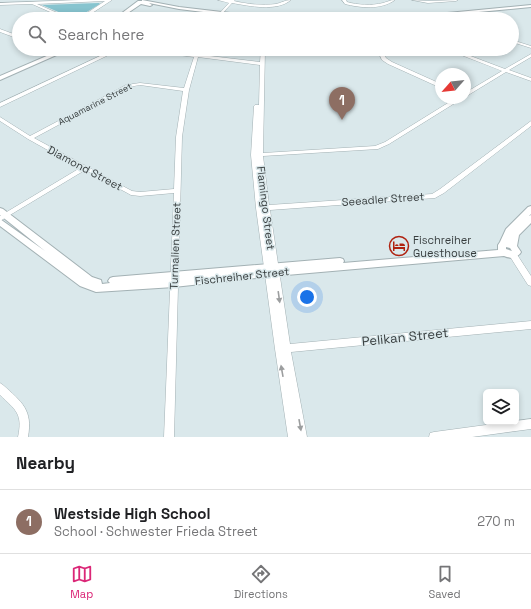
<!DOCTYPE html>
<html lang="en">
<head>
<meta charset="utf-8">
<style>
  :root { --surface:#fff; --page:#f6f6f6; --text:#202124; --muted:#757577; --line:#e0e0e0; --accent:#db2777 }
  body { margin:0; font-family:"Space Grotesk",sans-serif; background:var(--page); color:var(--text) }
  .controls { position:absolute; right:12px; bottom:12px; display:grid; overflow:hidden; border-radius:6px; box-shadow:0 2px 6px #0003 }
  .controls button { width:36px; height:36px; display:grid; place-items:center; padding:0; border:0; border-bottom:1px solid var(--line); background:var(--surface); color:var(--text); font:20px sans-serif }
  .compass { position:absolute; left:435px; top:68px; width:36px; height:36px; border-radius:50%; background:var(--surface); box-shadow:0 2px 6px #0003; rotate:243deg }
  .you { position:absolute; left:307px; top:297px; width:14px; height:14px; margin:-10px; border:3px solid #fff; border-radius:50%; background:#1a73e8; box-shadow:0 0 0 6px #1a73e833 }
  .badge { display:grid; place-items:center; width:26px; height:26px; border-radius:50%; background:var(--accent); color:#fff; font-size:13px; font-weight:700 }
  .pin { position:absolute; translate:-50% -33px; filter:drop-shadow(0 1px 2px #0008) }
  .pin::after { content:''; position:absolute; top:21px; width:14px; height:12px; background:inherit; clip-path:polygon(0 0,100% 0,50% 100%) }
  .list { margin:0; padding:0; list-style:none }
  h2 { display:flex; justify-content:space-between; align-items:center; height:52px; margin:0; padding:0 16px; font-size:17px }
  h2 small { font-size:13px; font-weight:400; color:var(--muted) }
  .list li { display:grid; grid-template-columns:26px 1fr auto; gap:12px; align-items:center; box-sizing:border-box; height:64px; padding:0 16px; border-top:1px solid var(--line) }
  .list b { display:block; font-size:15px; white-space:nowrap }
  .list p { margin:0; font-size:13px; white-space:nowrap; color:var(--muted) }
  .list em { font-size:13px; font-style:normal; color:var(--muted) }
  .icon { flex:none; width:22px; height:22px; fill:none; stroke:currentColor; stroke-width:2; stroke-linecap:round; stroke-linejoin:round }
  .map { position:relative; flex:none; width:531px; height:437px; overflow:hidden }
  .search { position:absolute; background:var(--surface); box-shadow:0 2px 6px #0003; left:12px; right:12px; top:12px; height:44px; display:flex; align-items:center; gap:10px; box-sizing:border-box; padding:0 14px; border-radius:22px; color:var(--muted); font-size:15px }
  .sheet { height:116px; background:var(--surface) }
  nav { display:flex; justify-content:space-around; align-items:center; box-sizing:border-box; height:56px; border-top:1px solid var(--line); background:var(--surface); font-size:11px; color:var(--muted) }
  nav a { display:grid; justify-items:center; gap:2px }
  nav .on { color:var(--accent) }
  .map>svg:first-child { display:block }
  .green { fill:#87c4cf }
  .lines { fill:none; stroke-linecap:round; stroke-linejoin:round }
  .minor-casing { stroke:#a3b1b4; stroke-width:1 }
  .tertiary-casing { stroke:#a3b1b4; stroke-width:2 }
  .minor { fill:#fff; fill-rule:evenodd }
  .tertiary { fill:#fff; fill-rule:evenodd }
  .oneway { fill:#9c9e9f }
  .labels { text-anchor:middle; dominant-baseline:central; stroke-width:3; stroke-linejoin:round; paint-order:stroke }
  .far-street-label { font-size:9px; fill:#383e3f; stroke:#dae8eb }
  .street-label { font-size:11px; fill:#383e3f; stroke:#dae8eb }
  .poi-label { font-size:11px; fill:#383e3f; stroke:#dae8eb; text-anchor:start }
  .near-street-label { font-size:13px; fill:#383e3f; stroke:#dae8eb }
</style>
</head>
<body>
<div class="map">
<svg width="531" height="437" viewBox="0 0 531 437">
  <rect width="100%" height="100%" fill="#dae8eb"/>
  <polygon class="green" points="99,3 100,4 75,19 42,5"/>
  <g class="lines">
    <g class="minor-casing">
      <g id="minor">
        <polygon points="79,0 112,0 83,19 78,19 105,1 37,4 71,19 66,19 32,4 0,5 0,3"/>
        <path d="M218 0H235L234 1C247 4 262 6 276 4 281 3 285 0 291 0 276 12 250 6 232 3L219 17 217 16 229 3Z"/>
        <path d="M342 0H346L347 2C358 5 371 6 383 3 387 2 390 0 395 0 381 10 360 8 345 4Z"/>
        <polygon points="412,0 428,1 458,0 456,1 428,3"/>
        <polygon points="0,29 19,36 19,39 0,32"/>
        <polygon points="512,40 531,46 531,48 512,42"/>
        <polygon points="40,49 45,49 56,55 52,56"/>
        <polygon points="115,49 121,49 0,107 0,103"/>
        <path d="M138 49H151L260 62 261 49H265L263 153 375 146 385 142 456 98H463L389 144 378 149 263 156 269 205 432 194 440 189 531 121V126L444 193 435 198 270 210 290 344 531 321V329L291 352 307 437H288L275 349 256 208 251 155 254 106 255 105H259L260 65 198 57 189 90 182 137 174 437H164L174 193 140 196 131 195 85 170 0 221V216L80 168 28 139 0 121V117L30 136 126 85 140 83 184 88 194 57 140 50ZM140 85 183 91 176 137 174 189 140 192 132 191 34 138 129 87Z"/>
        <polygon points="377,49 381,49 386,58 392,62 441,84 441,88 388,64 382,60"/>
        <polygon points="446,49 452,49 505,69 531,54 531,57 509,70 531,78 531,81 506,72 465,97 465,93 502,71"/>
        <polygon points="513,252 516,253 531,276 531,286 528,285 509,255 510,253"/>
        <path d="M0 383 3 385C22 402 33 410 28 437H18C23 414 16 410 0 395Z"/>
        <polygon points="531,419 531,429 472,437 429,437 430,433 434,432 508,422 516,422 516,421"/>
      </g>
    </g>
    <g class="tertiary-casing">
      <g id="tertiary">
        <polygon points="142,0 179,7 264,17 416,16 531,5 531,7 416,18 261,19 179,9 149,3 152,5 150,6 141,4 119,19 114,19 138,1 142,1"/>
        <polygon points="63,49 70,49 0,80 0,76"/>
        <path d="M531 206V214L529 216 531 215V223L519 235 517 246 521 252C518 258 510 259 504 256L275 276 174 287 96 292 80 286 0 226V219L45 251 0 215V208L3 209 92 277 101 280 102 284 110 283 108 281 110 278 113 277 340 258 343 259 344 261 343 263 498 250V245L500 242 506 229 528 207ZM506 247 510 248 512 251 506 249Z"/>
      </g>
    </g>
    <use href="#minor" class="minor"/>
    <use href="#tertiary" class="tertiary"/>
  </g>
  <defs><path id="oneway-solid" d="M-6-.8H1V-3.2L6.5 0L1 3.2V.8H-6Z"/></defs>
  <g class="oneway">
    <use href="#oneway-solid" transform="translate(279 297) rotate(82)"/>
    <use href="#oneway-solid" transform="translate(282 371) rotate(-100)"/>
    <use href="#oneway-solid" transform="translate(300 425) rotate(80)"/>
  </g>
  <defs>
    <g id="hotel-ring" transform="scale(1)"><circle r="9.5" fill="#dae8eb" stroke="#b02210" stroke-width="1.5"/><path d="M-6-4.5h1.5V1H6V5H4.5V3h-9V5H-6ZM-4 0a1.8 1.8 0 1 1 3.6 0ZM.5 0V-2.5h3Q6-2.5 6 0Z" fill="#b02210"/></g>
  </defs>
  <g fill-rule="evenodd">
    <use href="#hotel-ring" x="399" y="246"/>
  </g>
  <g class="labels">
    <g class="far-street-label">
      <text transform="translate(95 104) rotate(-27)">Aquamarine Street</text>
    </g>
    <g class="street-label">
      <text transform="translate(85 168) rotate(28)">Diamond Street</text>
      <text transform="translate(383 199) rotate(-4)">Seeadler Street</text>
      <text transform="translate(266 208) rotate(83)">Flamingo Street</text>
      <text transform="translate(175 246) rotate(-88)">Turmalien Street</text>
      <text transform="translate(242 276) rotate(-6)">Fischreiher Street</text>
    </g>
    <g class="poi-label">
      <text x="413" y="240">Fischreiher<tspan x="413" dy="13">Guesthouse</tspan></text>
    </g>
    <g class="near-street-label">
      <text transform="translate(405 337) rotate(-6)">Pelikan Street</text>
    </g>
  </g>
</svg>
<div class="controls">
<button><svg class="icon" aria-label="layers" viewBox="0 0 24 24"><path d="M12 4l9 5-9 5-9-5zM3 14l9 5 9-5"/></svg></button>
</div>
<svg class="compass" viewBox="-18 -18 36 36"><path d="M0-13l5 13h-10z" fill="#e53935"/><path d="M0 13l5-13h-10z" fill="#757577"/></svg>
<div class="you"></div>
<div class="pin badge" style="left:342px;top:120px;background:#8d6e63">1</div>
<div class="search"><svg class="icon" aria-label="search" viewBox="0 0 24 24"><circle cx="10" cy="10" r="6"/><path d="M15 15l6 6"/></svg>Search here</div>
</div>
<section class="sheet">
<h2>Nearby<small></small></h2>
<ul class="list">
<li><span class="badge" style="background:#8d6e63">1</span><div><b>Westside High School</b><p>School · Schwester Frieda Street</p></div><em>270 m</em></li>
</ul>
</section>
<nav>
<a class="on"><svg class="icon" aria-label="map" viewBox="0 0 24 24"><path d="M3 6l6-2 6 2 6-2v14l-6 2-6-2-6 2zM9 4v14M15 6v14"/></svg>Map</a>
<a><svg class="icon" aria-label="directions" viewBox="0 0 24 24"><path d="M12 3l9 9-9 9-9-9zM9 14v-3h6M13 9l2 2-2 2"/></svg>Directions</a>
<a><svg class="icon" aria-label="saved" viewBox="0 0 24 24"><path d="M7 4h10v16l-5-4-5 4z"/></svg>Saved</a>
</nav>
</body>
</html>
